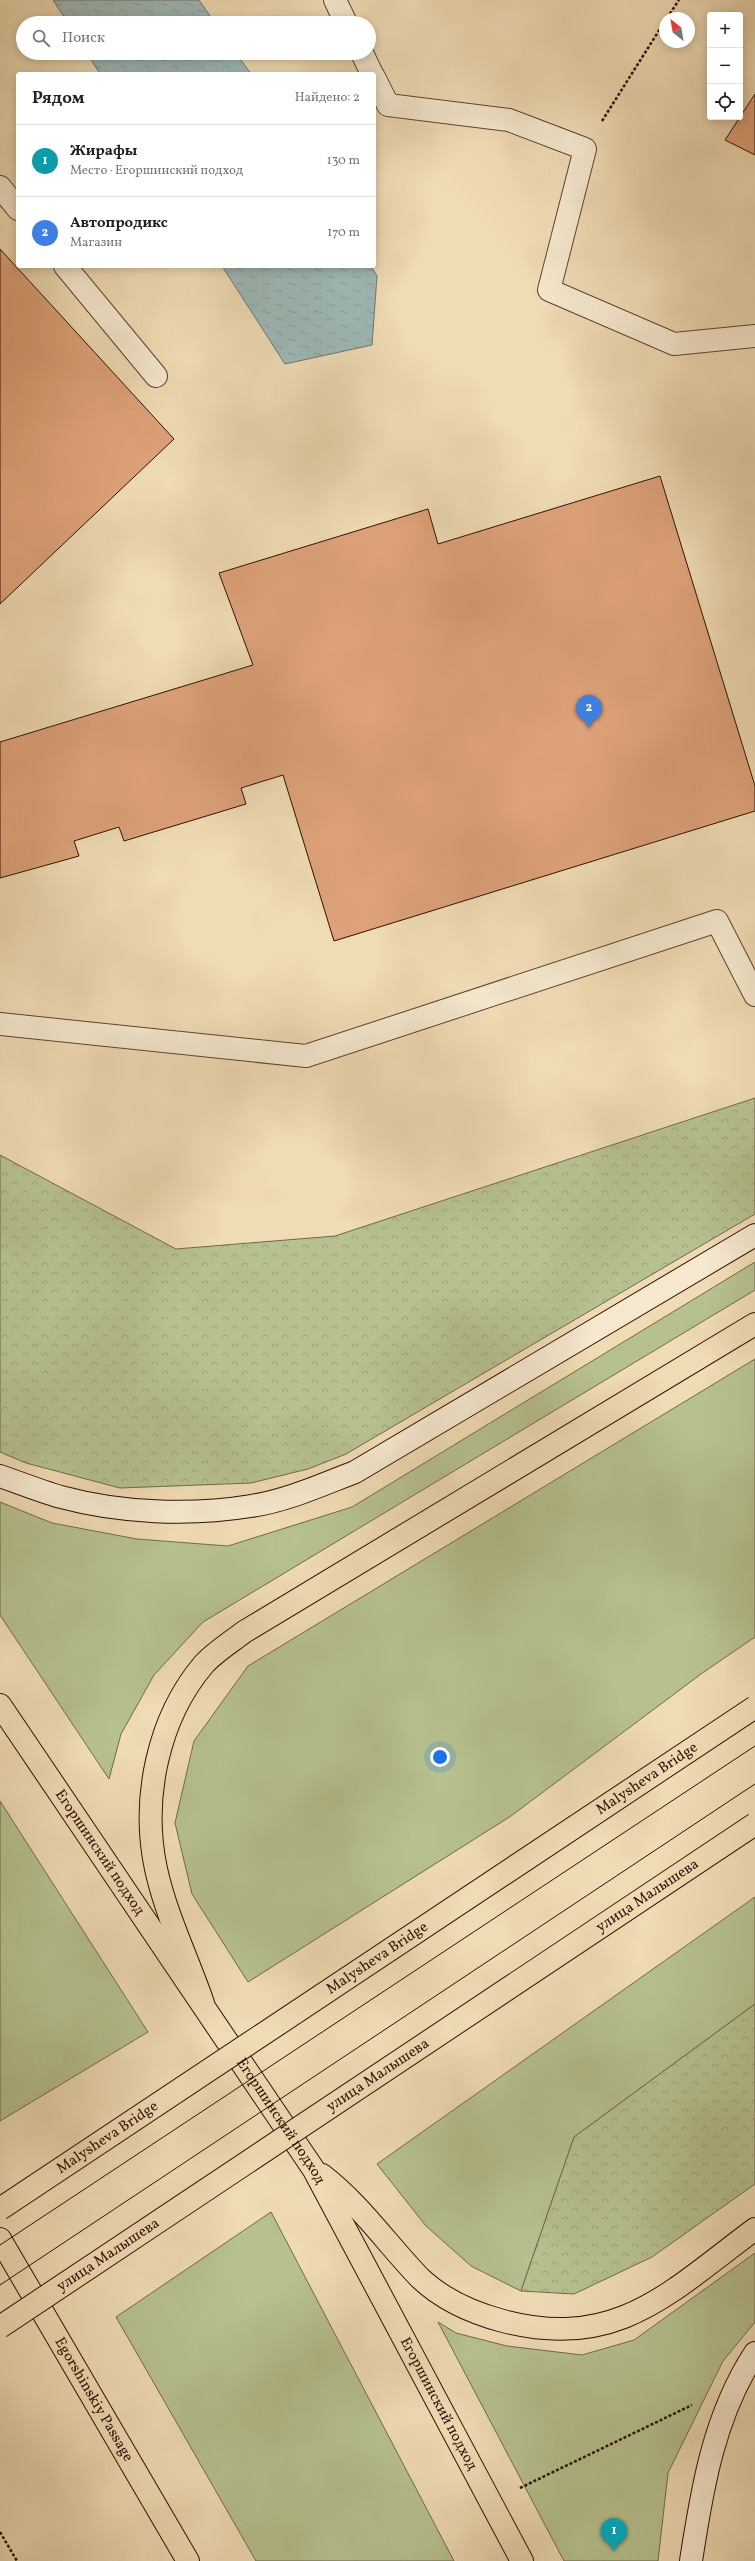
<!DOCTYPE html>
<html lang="ru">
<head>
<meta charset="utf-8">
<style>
  :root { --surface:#fff; --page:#f2f2f2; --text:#222; --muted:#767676; --line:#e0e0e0; --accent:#8f2418 }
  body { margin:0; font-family:Vollkorn,serif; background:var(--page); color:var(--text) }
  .controls { position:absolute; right:12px; top:12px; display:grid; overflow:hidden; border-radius:4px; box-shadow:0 2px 10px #0003 }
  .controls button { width:36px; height:36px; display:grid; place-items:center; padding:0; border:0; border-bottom:1px solid var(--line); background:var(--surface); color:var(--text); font:20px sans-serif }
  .compass { position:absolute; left:659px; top:12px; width:36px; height:36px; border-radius:50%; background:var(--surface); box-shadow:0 2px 10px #0003; rotate:329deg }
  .you { position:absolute; left:440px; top:1757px; width:14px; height:14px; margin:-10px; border:3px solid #fff; border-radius:50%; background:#1a73e8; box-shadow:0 0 0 6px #1a73e833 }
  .badge { display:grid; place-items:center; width:26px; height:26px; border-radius:50%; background:var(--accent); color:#fff; font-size:13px; font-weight:700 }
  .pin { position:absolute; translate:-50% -33px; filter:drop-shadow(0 1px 2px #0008) }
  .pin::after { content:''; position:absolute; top:21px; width:14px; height:12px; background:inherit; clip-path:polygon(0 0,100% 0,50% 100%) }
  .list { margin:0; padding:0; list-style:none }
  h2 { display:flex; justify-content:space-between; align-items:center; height:52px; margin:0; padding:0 16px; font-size:17px }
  h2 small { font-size:13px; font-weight:400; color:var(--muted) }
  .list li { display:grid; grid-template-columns:26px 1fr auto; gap:12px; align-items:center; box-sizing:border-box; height:72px; padding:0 16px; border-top:1px solid var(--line) }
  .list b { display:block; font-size:15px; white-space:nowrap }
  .list p { margin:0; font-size:13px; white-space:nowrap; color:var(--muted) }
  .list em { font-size:13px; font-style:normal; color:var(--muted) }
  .icon { flex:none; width:22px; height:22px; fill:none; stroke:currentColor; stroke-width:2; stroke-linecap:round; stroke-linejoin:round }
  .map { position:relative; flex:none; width:755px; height:2561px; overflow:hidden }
  .search { position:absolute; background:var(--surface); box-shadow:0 2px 10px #0003; left:16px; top:16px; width:360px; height:44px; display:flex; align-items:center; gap:10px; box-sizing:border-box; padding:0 14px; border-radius:22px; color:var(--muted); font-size:15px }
  .panel { position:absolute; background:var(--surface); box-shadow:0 2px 10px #0003; left:16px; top:72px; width:360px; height:196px; border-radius:4px }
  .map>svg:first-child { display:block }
  .grass { fill:#b6c18f; stroke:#73684a }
  .forest { fill:url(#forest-crowns); stroke:#73684a }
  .water { fill:url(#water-ripples); stroke:#71756f }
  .building { fill:#dea27a; stroke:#300f04 }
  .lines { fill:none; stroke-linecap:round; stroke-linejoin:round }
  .lane-casing { stroke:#604230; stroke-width:24 }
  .secondary-casing { stroke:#300f04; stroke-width:24 }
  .primary-casing { stroke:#300f04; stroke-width:24 }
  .path { stroke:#300f04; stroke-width:2.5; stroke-dasharray:3 2; stroke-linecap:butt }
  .lane { stroke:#f5e8ce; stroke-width:22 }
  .secondary { stroke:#f5e8ce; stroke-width:22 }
  .primary { stroke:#efdbb4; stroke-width:22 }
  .tram { stroke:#300f04; stroke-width:1 }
  .primary-bridge-casing { stroke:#300f04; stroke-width:24; stroke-linecap:butt }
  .primary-bridge { stroke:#efdbb4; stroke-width:22 }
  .labels { text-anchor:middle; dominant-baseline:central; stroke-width:3.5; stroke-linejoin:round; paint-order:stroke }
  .street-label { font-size:15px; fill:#300f04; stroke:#f5e8ce }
</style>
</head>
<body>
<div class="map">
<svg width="755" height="2561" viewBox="0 0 755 2561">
  <defs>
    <pattern id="forest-crowns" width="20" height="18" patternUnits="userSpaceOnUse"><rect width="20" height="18" fill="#b6c18f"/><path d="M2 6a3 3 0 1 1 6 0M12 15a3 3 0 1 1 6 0" fill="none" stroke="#9da57a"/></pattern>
    <pattern id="water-ripples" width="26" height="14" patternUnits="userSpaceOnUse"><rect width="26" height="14" fill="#9db9b7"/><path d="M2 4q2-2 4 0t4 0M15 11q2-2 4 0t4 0" fill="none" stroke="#889e9c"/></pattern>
  </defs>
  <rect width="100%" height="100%" fill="#efdbb4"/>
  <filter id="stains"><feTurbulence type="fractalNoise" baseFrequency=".005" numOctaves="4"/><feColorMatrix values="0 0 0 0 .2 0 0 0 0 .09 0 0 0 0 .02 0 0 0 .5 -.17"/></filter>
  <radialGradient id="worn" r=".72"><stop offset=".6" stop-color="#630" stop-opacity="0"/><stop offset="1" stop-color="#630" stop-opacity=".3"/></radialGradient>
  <g class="grass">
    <polygon points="755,1262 755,1290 203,1622 154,1675 121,1734 109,1779 0,1615 0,1502 52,1523 137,1539 228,1546 352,1507"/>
    <polygon points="755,1359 755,1637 701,1674 511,1816 248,1982 192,1894 175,1823 194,1741 248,1666"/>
    <polygon points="0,1801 148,2032 0,2121"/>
    <polygon points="755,1897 755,2004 574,2137 521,2291 471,2266 426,2226 377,2164"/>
    <polygon points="271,2212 454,2561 256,2561 116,2317"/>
    <polygon points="755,2253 755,2322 723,2361 668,2473 658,2561 564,2561 438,2322 456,2333 507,2346 582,2355 634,2340"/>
  </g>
  <g class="forest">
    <polygon points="755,1098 755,1214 346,1454 308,1469 251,1483 120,1488 26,1463 0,1452 0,1155 176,1249 335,1236"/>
    <polygon points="755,2004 755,2184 652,2257 574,2294 521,2291 574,2137"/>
  </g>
  <g class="water">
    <polygon points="53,0 199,0 215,23 68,23"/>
    <polygon points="87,53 236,53 251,74 100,74"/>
    <polygon points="222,266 371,266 377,276 372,345 285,364"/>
  </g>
  <g class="building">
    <polygon points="755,94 755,155 725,140"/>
    <polygon points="0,249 174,439 0,604"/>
    <polygon points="660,476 755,786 755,811 334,941 283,775 241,788 246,804 124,841 119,827 74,841 79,856 0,878 0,742 253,665 219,573 428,509 438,544"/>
  </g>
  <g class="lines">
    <g class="lane-casing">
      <g id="lane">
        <polyline points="335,0 346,23"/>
        <polyline points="362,53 372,74"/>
        <polyline points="374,77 388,105 509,120 585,149 549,290 674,344 755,336"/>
        <polyline points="0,187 18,209"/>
        <polyline points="65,266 156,376"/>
        <polyline points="0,1024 306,1056 717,921 755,995"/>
      </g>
    </g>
    <g class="secondary-casing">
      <g id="secondary">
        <path d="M0 1476C20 1483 40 1491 61 1497 120 1513 190 1516 251 1506 286 1501 321 1485 355 1472L755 1235"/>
        <path d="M691 2561C702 2489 714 2415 755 2353"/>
      </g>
    </g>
    <g class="primary-casing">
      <g id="primary">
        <path id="s1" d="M0 1705 314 2170 522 2561"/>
        <path d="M203 2003C188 1959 166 1915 156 1869 141 1799 158 1718 204 1664 215 1652 231 1642 244 1632L755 1324"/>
        <path d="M322 2175C360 2204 387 2244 420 2278 443 2300 473 2313 503 2321 617 2351 670 2292 755 2229"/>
        <path id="s2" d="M0 2239 188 2561"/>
      </g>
    </g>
    <g class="path">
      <polyline points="667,18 679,0"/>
      <polyline points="602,121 665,21"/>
      <polyline points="520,2488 692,2405"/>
      <polyline points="0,2532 17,2561"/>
    </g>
    <use href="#lane" class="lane"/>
    <use href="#secondary" class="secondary"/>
    <use href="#primary" class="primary"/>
    <g class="tram">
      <polyline points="0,2245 755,1746"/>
      <polyline points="0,2285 755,1784"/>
    </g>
    <g class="primary-bridge-casing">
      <g id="primary-bridge">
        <path id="s3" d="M0 2209 755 1707"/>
        <path id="s4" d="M0 2327 755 1824"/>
      </g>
    </g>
    <use href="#primary-bridge" class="primary-bridge"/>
  </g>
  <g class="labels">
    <g class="street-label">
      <text stroke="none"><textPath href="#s3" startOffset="777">Malysheva Bridge</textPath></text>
      <text stroke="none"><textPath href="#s1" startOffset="178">Егоршинский подход</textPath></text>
      <text stroke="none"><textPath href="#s4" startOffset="778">улица Малышева</textPath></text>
      <text stroke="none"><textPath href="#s3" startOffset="453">Malysheva Bridge</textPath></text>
      <text stroke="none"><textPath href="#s4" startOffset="454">улица Малышева</textPath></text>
      <text stroke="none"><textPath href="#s1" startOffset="502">Егоршинский подход</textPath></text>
      <text stroke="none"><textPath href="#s3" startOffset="129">Malysheva Bridge</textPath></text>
      <text stroke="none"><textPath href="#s4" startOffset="130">улица Малышева</textPath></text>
      <text stroke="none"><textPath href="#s2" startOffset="186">Egorshinskiy Passage</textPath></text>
      <text stroke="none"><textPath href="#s1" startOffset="826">Егоршинский подход</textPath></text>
    </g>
  </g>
  <rect width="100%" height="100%" filter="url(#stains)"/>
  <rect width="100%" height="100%" fill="url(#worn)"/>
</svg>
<div class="controls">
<button>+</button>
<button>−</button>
<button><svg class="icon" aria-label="locate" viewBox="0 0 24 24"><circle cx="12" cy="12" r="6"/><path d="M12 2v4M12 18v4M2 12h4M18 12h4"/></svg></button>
</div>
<svg class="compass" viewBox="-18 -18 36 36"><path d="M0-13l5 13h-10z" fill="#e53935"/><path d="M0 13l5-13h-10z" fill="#767676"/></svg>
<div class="you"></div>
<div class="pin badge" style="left:614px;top:2551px;background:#0f9aa8">1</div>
<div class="pin badge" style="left:589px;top:728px;background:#3f7fe0">2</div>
<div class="search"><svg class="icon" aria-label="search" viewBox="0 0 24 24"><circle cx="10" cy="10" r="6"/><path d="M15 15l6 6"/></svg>Поиск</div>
<section class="panel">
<h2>Рядом<small>Найдено: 2</small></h2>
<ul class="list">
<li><span class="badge" style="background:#0f9aa8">1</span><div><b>Жирафы</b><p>Место · Егоршинский подход</p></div><em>130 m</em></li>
<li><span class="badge" style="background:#3f7fe0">2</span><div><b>Автопродикс</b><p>Магазин</p></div><em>170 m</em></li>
</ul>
</section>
</div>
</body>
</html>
